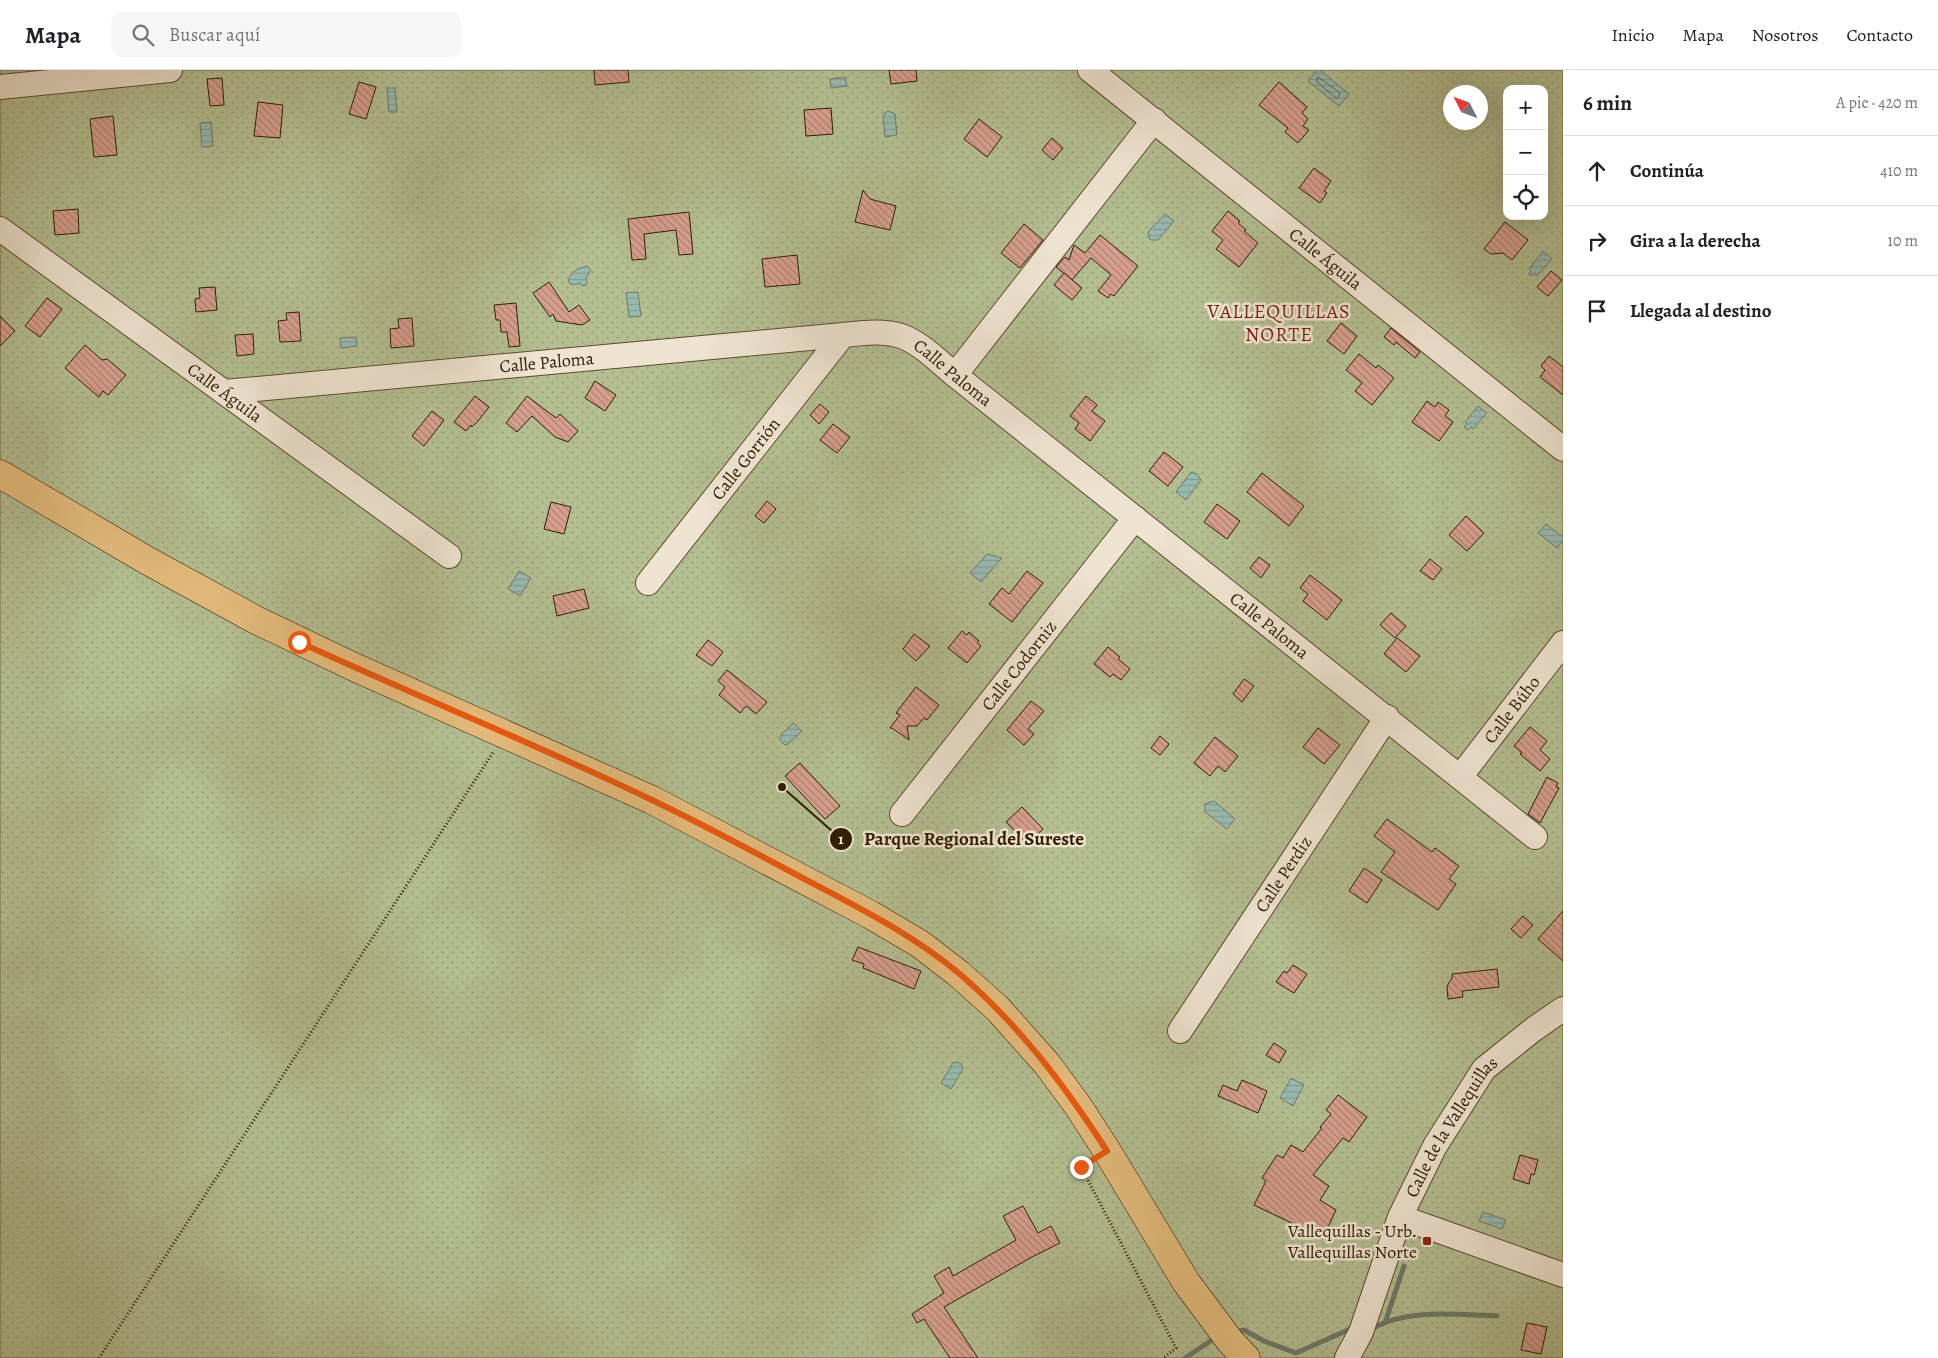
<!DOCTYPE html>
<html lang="es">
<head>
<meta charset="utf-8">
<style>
  :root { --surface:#fff; --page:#f6f6f6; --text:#202124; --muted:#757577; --line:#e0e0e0 }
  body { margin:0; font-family:Alegreya,serif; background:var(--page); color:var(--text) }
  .controls { position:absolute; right:15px; top:15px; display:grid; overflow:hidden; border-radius:10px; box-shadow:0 5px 20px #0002 }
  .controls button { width:45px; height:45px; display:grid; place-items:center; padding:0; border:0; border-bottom:1px solid var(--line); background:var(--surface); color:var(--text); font:25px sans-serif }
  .compass { position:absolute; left:1443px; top:15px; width:45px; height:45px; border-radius:50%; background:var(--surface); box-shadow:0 5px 20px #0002; rotate:312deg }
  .stop { position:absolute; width:15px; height:15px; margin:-11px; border:4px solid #ea580c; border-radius:50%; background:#fff }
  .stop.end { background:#ea580c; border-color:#fff; box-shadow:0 1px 5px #0008 }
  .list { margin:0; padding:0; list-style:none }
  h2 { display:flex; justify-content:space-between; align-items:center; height:65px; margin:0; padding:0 20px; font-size:21px }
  h2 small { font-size:16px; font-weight:400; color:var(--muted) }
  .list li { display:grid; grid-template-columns:32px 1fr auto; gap:15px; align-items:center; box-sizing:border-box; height:70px; padding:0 20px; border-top:1px solid var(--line) }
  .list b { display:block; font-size:19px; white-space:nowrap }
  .list em { font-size:16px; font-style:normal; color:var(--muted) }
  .icon { flex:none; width:28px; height:28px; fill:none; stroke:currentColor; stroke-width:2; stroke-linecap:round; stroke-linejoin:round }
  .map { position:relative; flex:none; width:1563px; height:1288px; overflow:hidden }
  header { display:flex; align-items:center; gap:30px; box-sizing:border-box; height:70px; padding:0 25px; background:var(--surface); border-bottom:1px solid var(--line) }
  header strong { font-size:24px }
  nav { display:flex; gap:28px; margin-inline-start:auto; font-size:18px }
  .search { width:350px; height:45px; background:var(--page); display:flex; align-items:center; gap:12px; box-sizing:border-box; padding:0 18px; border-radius:10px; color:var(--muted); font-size:19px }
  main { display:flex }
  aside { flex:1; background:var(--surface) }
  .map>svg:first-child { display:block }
  .grass { fill:url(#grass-dots); stroke:#716d49; fill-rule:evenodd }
  .water { fill:url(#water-rules); stroke:#6d7a69 }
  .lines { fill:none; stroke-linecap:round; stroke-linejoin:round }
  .shore { stroke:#636a58; stroke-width:1 }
  .stream { stroke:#6d7a69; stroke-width:5 }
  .building { fill:url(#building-back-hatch); stroke:#2f1c01 }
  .minor-casing { stroke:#5d4a2f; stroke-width:26 }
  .major-casing { stroke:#2f1c01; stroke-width:29 }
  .path { stroke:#2f1c01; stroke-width:3; stroke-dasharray:1 2.5; stroke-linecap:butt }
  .minor { stroke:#efe4d2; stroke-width:24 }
  .major { stroke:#e4bb7c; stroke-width:28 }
  .route { stroke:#ea580c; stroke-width:6 }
  .poi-dot { fill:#8f2418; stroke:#efe4d2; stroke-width:2 }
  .labels { text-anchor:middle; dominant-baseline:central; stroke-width:5; stroke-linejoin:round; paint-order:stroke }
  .street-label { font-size:18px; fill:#2f1c01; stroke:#efe4d2 }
  .poi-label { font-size:18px; fill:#2f1c01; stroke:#efe4d2; text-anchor:end }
  .quarter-label { font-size:20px; letter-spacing:1px; fill:#7a1f14; stroke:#efe4d2 }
  .leader { fill:none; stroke:#2f1c01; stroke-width:2 }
  .callout-dot { fill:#2f1c01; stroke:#efe4d2; stroke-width:2 }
  .mark-label { font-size:15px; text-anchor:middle; font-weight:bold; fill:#fff }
  .callout-label { font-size:19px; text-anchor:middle; font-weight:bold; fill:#2f1c01; stroke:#efe4d2; stroke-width:5; stroke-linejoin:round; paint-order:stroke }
</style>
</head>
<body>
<header>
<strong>Mapa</strong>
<div class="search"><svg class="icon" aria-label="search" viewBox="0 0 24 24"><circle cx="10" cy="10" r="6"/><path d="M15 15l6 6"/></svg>Buscar aquí</div>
<nav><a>Inicio</a><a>Mapa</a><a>Nosotros</a><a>Contacto</a></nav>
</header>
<main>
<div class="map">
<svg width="1563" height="1288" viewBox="0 0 1563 1288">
  <defs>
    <pattern id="grass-dots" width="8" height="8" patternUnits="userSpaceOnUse" patternTransform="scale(1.25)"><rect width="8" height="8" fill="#b3be91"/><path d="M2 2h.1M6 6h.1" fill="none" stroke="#9aa37b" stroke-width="1.8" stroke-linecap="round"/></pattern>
    <pattern id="water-rules" width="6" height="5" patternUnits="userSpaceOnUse" patternTransform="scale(1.25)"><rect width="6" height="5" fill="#97b9af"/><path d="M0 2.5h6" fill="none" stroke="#829e95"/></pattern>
    <pattern id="building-back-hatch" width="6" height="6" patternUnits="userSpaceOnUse" patternTransform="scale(1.25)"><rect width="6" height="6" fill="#d79f90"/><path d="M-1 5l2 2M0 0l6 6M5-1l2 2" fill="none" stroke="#af8173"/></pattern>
  </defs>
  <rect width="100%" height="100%" fill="#e7d6b9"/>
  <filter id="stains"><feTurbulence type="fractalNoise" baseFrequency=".004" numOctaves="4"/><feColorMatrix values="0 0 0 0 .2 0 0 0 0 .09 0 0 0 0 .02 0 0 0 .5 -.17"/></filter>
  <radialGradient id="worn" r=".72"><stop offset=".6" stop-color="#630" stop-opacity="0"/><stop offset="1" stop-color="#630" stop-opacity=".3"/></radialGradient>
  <path class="grass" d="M0 0H1563V1288H0ZM1507 19H1544V146H1507ZM1450 22H1480V52H1450Z"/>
  <g class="water">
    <polygon points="1317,0 1320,0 1349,24 1339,36 1308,11"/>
    <polygon points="845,7 847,16 831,18 830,9"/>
    <polygon points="387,18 395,18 397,42 389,42"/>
    <polygon points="888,41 895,44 897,65 885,67 883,45"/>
    <polygon points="211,52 213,76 202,77 200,53"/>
    <polygon points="1165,144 1174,151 1158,170 1151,170 1149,168 1148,162"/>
    <polygon points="1543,181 1552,189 1537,206 1534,204 1532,206 1529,204 1531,201 1529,199"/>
    <path d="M587 196 591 200 586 208 587 212 586 215 582 216 580 213 573 215 569 213C567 204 578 198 587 196Z"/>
    <polygon points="638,222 641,246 629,247 626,223"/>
    <polygon points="356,267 357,276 341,278 340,268"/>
    <polygon points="1478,336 1487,343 1473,359 1471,357 1468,360 1464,357 1467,354 1465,352"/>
    <polygon points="1191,402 1197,404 1201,410 1186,430 1176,422"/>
    <polygon points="1546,454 1563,467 1563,470 1557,478 1538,463"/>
    <polygon points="987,484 1002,488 981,512 970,503"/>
    <polygon points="519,501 531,508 520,526 508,519"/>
    <polygon points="793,653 802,661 788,674 785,675 780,670 780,666"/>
    <polygon points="1214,731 1235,749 1227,759 1205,742 1205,734"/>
    <polygon points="958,992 961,994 963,999 951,1019 941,1013 953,993"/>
    <polygon points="1291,1008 1304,1015 1293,1036 1280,1028"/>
    <polygon points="1483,1142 1506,1150 1502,1159 1479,1151"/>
  </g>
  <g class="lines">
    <polygon class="shore" points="1318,7 1340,23 1339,27 1336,28 1317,12"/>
    <g class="stream">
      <polyline points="1386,1250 1404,1196"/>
      <path d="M1373 1258C1410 1238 1456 1245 1497 1246"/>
      <polyline points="1240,1261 1244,1260 1264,1271 1296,1283 1348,1260"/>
      <polyline points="1185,1288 1212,1270"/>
    </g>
  </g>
  <g class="building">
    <polygon points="594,0 628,0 629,12 595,15"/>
    <polygon points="889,0 916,0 917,11 891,14"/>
    <polygon points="222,8 224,35 210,36 207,9"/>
    <polygon points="359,12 376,17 366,49 349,44"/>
    <polygon points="1279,12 1307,37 1302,43 1308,49 1303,56 1309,60 1298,73 1285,62 1288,58 1259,35"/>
    <polygon points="258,32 283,35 280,68 254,66"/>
    <polygon points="831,38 833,64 806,66 804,40"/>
    <polygon points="113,46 117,85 94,87 90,49"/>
    <polygon points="979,49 1002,67 987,87 964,69"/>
    <polygon points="1052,68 1063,78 1053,90 1042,80"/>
    <polygon points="1314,98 1331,111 1324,121 1327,123 1320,133 1299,118"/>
    <polygon points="863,120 870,129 896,136 890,160 855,152"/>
    <polygon points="78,139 79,163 55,165 53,141"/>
    <polygon points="1228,141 1240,151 1238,153 1246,160 1244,161 1258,173 1239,197 1216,179 1223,170 1212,161"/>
    <polygon points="689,142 693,184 679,185 676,160 644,164 646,189 632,190 628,149"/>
    <polygon points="1505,152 1528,170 1512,190 1503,183 1491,184 1484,179"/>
    <polygon points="1024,154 1043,170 1020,198 1001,183"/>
    <polygon points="1100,165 1138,196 1114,226 1111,224 1108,228 1098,221 1111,205 1091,188 1072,210 1056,197 1065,187 1069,190 1074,175 1085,183"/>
    <polygon points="797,185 800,214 765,217 762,189"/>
    <polygon points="1551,201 1562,210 1548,226 1537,217"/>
    <polygon points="1064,203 1082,218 1072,230 1054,215"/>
    <polygon points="549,212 569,242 579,235 590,250 582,255 556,251 553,244 550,247 533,223"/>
    <polygon points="215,217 217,240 196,242 195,229 200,228 199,218"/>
    <polygon points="47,228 62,239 40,267 25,256"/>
    <polygon points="516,233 520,276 509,277 507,262 501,262 500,250 496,250 494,235"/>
    <polygon points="299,242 301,271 280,272 278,251 287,250 286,243"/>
    <polygon points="0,246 15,261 0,276"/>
    <polygon points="412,248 414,276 391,278 390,259 399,258 398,249"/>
    <polygon points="1341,253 1357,266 1344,284 1327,271"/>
    <polygon points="1391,258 1420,282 1415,288 1396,272 1394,275 1384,267"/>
    <polygon points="253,264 254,284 237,286 235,265"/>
    <polygon points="85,275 102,290 107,289 126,305 108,325 103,321 99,327 65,298"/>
    <polygon points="1359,284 1376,298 1378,295 1394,308 1372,335 1355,321 1362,313 1346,300"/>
    <polygon points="1549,286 1563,297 1563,325 1540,307 1545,300 1541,296"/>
    <polygon points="595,311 616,325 605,341 585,328"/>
    <polygon points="475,326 489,337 478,351 472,357 471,355 466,361 454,352"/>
    <polygon points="527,326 556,348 560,344 578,361 568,372 555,367 532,346 517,362 506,353"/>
    <polygon points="1086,326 1097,335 1092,341 1105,351 1090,371 1075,359 1079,353 1070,346"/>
    <polygon points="1427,331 1435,337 1438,332 1449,340 1445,346 1453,352 1439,371 1412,352"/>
    <polygon points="820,334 829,342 819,354 810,345"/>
    <polygon points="432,341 444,350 424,376 412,366"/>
    <polygon points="833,354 850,367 837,383 820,370"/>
    <polygon points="1164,382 1183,397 1168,416 1149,401"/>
    <polygon points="1262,403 1304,436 1289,456 1247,422"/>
    <polygon points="767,431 776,439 764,453 755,446"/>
    <polygon points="551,432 571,437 564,464 544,459"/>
    <polygon points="1217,434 1240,451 1227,469 1204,452"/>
    <polygon points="1466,446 1484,463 1467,481 1449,465"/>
    <polygon points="1259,487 1270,495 1261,508 1250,498"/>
    <polygon points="1430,489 1442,499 1433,510 1420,501"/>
    <polygon points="1027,501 1043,513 1012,552 989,534 1002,518 1009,524"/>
    <polygon points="1310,505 1342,530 1327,550 1303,531 1308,524 1300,518"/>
    <polygon points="584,519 589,538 557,546 553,526"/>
    <polygon points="1391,543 1406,556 1395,568 1380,555"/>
    <polygon points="962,561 967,565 969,562 979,571 977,573 981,576 967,593 948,578"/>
    <polygon points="914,564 930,576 916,591 903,579"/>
    <polygon points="1397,568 1420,586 1406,602 1384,584"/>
    <polygon points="708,570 723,582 712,596 696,585"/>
    <polygon points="1108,577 1120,587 1118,589 1130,599 1121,610 1113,604 1110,607 1094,594"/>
    <polygon points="727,600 767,632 756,644 746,636 740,643 719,625 725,617 718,611"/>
    <polygon points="1244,609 1254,616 1242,632 1233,624"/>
    <polygon points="916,617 939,635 927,650 924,648 917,656 907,656 909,670 892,658 890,658 900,645 896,643"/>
    <polygon points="1031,631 1044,641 1028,659 1034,664 1024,675 1007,660"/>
    <polygon points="1530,657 1547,671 1540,680 1550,689 1540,701 1520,684 1522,683 1514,676"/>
    <polygon points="1318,658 1340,675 1324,694 1303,677"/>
    <polygon points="1160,666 1169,674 1160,685 1151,678"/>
    <polygon points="1215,667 1238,686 1225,702 1218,696 1210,706 1194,693"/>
    <polygon points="800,693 840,736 825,749 785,706"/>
    <polygon points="1547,707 1558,713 1556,717 1559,718 1540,753 1528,744"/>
    <polygon points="1022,737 1043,759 1027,774 1006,752"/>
    <polygon points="1387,749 1432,782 1435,778 1459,796 1449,809 1456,814 1438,840 1381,802 1395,782 1374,766"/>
    <polygon points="1364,798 1382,810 1367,833 1349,821"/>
    <polygon points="1563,841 1563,891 1538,869"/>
    <polygon points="1523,846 1533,855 1521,868 1511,859"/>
    <polygon points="858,877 921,901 914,919 863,898 864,894 852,890"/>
    <polygon points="1293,895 1307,904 1294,923 1276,912 1284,901 1287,903"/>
    <polygon points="1497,899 1499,917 1462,921 1463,927 1448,929 1447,916 1452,908 1452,904"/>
    <polygon points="1274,973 1286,981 1279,993 1266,985"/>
    <polygon points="1242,1010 1267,1021 1258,1043 1218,1026 1223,1015 1237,1021"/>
    <polygon points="1338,1025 1367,1047 1349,1072 1343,1068 1313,1105 1329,1116 1320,1130 1336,1140 1323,1168 1254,1135 1266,1111 1262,1108 1277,1085 1283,1088 1291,1075 1303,1082 1322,1058 1320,1057 1331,1044 1326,1040"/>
    <polygon points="1520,1085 1538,1090 1534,1105 1531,1104 1529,1114 1513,1109"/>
    <polygon points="1023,1136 1038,1163 1051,1156 1060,1173 1032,1187 944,1237 978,1288 950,1288 924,1249 917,1253 912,1244 944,1223 934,1206 949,1197 953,1206 1016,1170 1003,1146"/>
    <polygon points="1527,1253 1547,1257 1541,1284 1521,1280"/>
  </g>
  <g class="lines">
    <g class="minor-casing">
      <g id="minor">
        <path id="s1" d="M1090 0 1563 379"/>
        <polyline points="0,17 170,0"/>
        <path id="s2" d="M0 159 449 486"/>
        <polyline points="955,305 1154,50"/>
        <path id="s3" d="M224 322 843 265C862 263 883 260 901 266 921 273 939 292 955 305L1535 767"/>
        <path id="s4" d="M648 513 843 265"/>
        <path id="s5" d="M1460 707 1563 573"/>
        <path id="s6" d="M902 744 1135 448"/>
        <path id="s7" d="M1180 961 1387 647"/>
        <polyline points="1400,1147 1563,1205"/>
        <path id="s8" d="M1347 1288 1361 1262 1400 1147 1435 1076 1484 999 1534 959 1563 939"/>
      </g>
    </g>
    <g class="major-casing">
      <polyline id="major" points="0,404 148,491 256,550 354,597 652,730 871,845 920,874 959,904 998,939 1047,994 1078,1036 1107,1081 1186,1212 1230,1271 1246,1288"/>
    </g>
    <g class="path">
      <polyline points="1089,1092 1081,1097 1176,1278 1163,1288"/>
      <polyline points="99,1288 494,681"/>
    </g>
    <use href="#minor" class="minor"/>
    <use href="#major" class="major"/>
  </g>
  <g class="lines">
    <path class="route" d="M299 572C416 626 536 674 652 730 696 751 739 774 782 797 843 830 908 860 961 905 1020 956 1065 1016 1107 1081L1081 1097"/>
  </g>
  <rect class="poi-dot" x="1422" y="1166" width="10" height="10" rx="2.5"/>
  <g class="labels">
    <g class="street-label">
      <text stroke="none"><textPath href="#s1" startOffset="302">Calle Águila</textPath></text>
      <text stroke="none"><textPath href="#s3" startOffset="324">Calle Paloma</textPath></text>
      <text stroke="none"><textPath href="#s3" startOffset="744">Calle Paloma</textPath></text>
      <text stroke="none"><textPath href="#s2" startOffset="278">Calle Águila</textPath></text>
      <text stroke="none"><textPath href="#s4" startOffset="158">Calle Gorrión</textPath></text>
      <text stroke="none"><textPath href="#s3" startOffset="1149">Calle Paloma</textPath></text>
      <text stroke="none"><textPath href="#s6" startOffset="189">Calle Codorniz</textPath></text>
      <text stroke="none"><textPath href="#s5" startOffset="85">Calle Búho</textPath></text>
      <text stroke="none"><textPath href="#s7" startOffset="188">Calle Perdiz</textPath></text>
      <text stroke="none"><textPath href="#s8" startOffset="255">Calle de la Vallequillas</textPath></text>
    </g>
    <g class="poi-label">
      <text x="1417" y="1161">Vallequillas - Urb.<tspan x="1417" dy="21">Vallequillas Norte</tspan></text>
    </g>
    <g class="quarter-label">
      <text x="1279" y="241">VALLEQUILLAS<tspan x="1279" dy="23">NORTE</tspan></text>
    </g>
  </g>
  <path class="leader" d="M782 717L841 769"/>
  <g class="callout-dot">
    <circle cx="782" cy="717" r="5"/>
    <circle cx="841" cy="769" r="12"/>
  </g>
  <g class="mark-label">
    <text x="841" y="774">1</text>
  </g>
  <g class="callout-label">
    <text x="974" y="775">Parque Regional del Sureste</text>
  </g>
  <rect width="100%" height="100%" filter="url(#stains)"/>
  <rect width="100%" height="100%" fill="url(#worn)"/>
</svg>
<div class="controls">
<button>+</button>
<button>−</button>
<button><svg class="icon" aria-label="locate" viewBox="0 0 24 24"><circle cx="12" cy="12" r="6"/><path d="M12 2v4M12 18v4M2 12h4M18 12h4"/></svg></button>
</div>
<svg class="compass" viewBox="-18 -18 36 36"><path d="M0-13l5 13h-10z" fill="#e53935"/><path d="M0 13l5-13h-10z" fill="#757577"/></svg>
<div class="stop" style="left:299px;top:572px"></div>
<div class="stop end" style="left:1081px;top:1097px"></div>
</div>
<aside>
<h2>6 min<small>A pie · 420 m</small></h2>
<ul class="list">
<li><svg class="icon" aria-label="ahead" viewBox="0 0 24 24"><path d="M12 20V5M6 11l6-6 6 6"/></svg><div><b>Continúa</b></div><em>410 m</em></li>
<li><svg class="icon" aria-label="right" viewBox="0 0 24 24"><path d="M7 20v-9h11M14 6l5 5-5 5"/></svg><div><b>Gira a la derecha</b></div><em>10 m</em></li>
<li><svg class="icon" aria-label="arrive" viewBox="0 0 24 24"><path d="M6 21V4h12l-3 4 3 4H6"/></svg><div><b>Llegada al destino</b></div></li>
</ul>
</aside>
</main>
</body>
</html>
